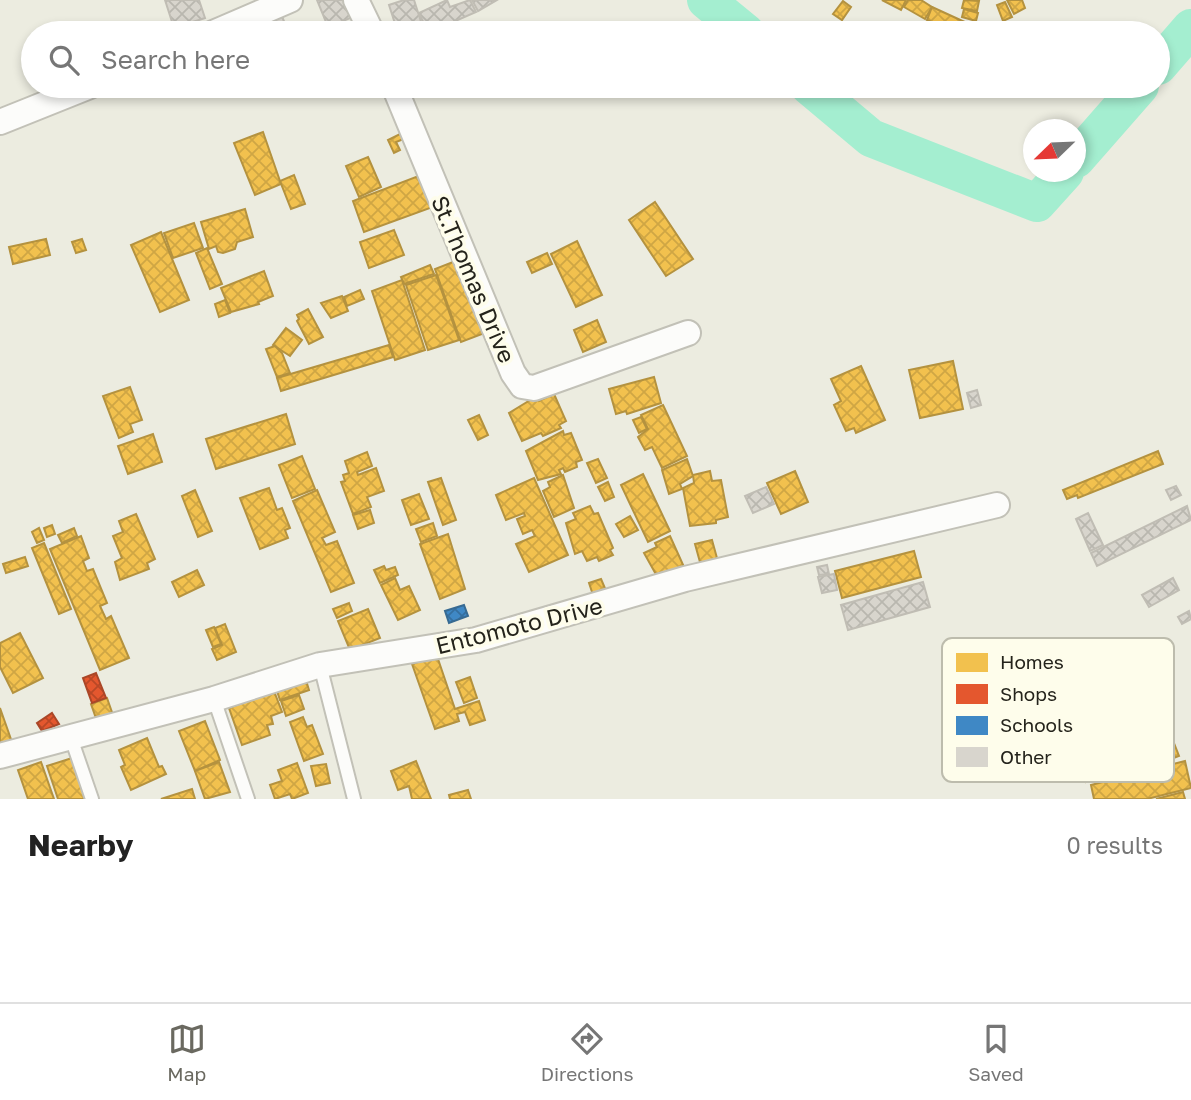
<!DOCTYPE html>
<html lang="en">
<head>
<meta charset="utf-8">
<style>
  :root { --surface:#fff; --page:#f6f6f6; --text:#222; --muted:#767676; --line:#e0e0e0; --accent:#6a6960 }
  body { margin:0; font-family:"Golos Text",sans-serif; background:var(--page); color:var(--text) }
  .compass { position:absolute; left:1023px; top:119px; width:63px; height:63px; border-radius:50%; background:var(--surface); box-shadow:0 4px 10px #0003; rotate:247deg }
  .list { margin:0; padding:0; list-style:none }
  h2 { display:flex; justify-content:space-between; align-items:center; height:91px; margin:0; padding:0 28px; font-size:30px }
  h2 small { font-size:23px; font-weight:400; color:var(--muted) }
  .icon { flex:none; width:38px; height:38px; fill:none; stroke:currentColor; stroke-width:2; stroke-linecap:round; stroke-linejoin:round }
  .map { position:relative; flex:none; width:1191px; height:799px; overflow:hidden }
  .search { position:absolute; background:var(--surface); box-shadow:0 4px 10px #0003; left:21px; right:21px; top:21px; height:77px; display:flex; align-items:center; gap:18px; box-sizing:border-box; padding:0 24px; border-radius:38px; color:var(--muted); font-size:26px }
  .sheet { height:203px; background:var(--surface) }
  nav { display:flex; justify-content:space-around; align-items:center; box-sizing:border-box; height:98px; border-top:2px solid var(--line); background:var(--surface); font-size:19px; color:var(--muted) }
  nav a { display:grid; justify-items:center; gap:4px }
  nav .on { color:var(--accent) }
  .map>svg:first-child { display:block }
  .homes { fill:url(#homes-cross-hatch); stroke:#b4923f; stroke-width:2 }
  .shops { fill:url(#shops-cross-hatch); stroke:#aa4728; stroke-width:2 }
  .schools { fill:url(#schools-cross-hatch); stroke:#376a92; stroke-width:2 }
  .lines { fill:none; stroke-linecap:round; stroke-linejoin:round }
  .river { stroke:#a4eed0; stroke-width:38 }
  .building { fill:url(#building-cross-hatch); stroke:#c0bdb4; stroke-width:2 }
  .lane-casing { stroke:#c2c1b7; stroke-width:16 }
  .street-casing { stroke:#c2c1b7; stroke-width:28 }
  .lane { stroke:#fcfcfa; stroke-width:12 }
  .street { stroke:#fcfcfa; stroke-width:24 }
  .labels { text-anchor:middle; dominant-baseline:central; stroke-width:7; stroke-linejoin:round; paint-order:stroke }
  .street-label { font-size:23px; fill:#24231b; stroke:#fefdeb }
  .key { fill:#fefdeb; stroke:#bdbcad; stroke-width:2 }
  .key-label { font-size:19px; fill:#24231b }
</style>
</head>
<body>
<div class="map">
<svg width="1191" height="799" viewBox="0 0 1191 799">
  <defs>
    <pattern id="homes-cross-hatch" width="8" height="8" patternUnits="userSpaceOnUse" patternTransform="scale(1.75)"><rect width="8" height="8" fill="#f2c14e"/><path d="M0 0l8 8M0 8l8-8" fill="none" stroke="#cfa644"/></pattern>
    <pattern id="shops-cross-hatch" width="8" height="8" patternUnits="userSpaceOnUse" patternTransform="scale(1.75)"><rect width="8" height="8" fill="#e4572e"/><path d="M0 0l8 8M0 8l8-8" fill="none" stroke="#b94826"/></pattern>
    <pattern id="schools-cross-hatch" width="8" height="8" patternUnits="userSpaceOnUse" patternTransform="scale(1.75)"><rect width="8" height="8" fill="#3f88c5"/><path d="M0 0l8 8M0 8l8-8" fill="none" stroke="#356f9f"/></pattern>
    <pattern id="building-cross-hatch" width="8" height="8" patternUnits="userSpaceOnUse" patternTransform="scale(1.75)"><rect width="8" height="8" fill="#d8d5cd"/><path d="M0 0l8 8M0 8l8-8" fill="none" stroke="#b9b7af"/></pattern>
  </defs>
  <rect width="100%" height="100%" fill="#ecece0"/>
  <g class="homes">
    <polygon points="882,0 906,0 901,10"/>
    <polygon points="908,0 921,0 932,7 925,19 904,7"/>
    <polygon points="964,0 979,1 977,11 962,8"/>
    <polygon points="1007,0 1022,0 1025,8 1014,14"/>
    <polygon points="843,1 851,7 842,20 833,14"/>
    <polygon points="1005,2 1012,17 1003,21 997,5"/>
    <polygon points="932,7 978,28 976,33 955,33 927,20"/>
    <polygon points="964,9 978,13 976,21 962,17"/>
    <polygon points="408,130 406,138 396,142 400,150 394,153 388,140"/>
    <polygon points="263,132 281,184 255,195 234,143"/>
    <polygon points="368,157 381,187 359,197 346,166"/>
    <polygon points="429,172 441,204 364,232 353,201"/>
    <polygon points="294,175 305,204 291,209 280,181"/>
    <polygon points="655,202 693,259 666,276 629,220"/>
    <polygon points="245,209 253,237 237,242 235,249 223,253 218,252 216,246 209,249 201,222"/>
    <polygon points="194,223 203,248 173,258 164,233"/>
    <polygon points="394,230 404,255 369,268 360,242"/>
    <polygon points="161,232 189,300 160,312 131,245"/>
    <polygon points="46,239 50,255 13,264 9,247"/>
    <polygon points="82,239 86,250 76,253 72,242"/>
    <polygon points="577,241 602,295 576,307 551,254"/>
    <polygon points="207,248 222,284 210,289 196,253"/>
    <polygon points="547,253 552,264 532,273 527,262"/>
    <polygon points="463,258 490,331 461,342 435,269"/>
    <polygon points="430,265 434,274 404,284 401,277"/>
    <polygon points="264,271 273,296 258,302 259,304 231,312 221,288"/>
    <polygon points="436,275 459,340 428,350 406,285"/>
    <polygon points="402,280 425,350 395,360 372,291"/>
    <polygon points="360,290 364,299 347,306 344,297"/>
    <polygon points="342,296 348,311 331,318 321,303"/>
    <polygon points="225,300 230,313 219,317 215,304"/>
    <polygon points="308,309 323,337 309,344 297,321 299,319 297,315"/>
    <polygon points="597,320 606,342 583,352 574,330"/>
    <polygon points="286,328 302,340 290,356 273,345"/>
    <polygon points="389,345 393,357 281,391 277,378"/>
    <polygon points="275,346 282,353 290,373 277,377 266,349"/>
    <polygon points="953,361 963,409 920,418 909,370"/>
    <polygon points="861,366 885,420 856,433 854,428 846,431 834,405 841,401 831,379"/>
    <polygon points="654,377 661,403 627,414 626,411 616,414 609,389"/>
    <polygon points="130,387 142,420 130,424 133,432 119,438 103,396"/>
    <polygon points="554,394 566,421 559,425 561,428 543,436 541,433 522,441 509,413 537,396 539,401"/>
    <polygon points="663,405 687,456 662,468 652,447 645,450 638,437 648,429 641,415"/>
    <polygon points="286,414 295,444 216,469 206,439"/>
    <polygon points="479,415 488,435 478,440 468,420"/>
    <polygon points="641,417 647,429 639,433 633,420"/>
    <polygon points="563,431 564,435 571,433 582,460 576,462 577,467 565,472 563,468 559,470 561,474 538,480 526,451"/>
    <polygon points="153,434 162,462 128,474 118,446"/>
    <polygon points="1158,451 1163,464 1078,498 1077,495 1067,499 1063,490"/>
    <polygon points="367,452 372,466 357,472 358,475 376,468 384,491 367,497 371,507 353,514 341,482 345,481 343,475 349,473 345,461"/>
    <polygon points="302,456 315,489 292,498 279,465"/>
    <polygon points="598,459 607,478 596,483 587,463"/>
    <polygon points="687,459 693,476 680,484 682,489 669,494 662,470"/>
    <polygon points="710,471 712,481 721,480 728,517 716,520 716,523 690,526 683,488 694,483 693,475"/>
    <polygon points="795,471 808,502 781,514 767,483"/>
    <polygon points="643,474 670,531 648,542 621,485"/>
    <polygon points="563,475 574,508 554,517 543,491 550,487 548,482"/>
    <polygon points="441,478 456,520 443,525 428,482"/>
    <polygon points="534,478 568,555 529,572 516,544 535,536 532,530 523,534 517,519 525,516 524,513 506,520 496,495"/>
    <polygon points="608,482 614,497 605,501 598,487"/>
    <polygon points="269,488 277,510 282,508 290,528 285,530 288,538 260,549 240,498"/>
    <polygon points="195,490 212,531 198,537 182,496"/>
    <polygon points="317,490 335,532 322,538 326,545 337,541 354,583 331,592 293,501"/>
    <polygon points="419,494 429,519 411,525 402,500"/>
    <polygon points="590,506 594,514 598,513 613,548 610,550 613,555 599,561 597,557 587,561 582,551 575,554 566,523 576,519 573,513"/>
    <polygon points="370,510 374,523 358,529 353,515"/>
    <polygon points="136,514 155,559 147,563 149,569 120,580 115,562 122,558 113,536 123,532 119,521"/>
    <polygon points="630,516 638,530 624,537 616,524"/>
    <polygon points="433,523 437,536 421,542 416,529"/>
    <polygon points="52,525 55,534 47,537 44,528"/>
    <polygon points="39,528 44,540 37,543 32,532"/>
    <polygon points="74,528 77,536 62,543 58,535"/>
    <polygon points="448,534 465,589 440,599 420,544"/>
    <polygon points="81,536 89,558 83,561 87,571 93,569 107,603 100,606 106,619 111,616 129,658 100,670 50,549"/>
    <polygon points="670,536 684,567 658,578 644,553 657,547 655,543"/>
    <polygon points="712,540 720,569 703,573 695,544"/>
    <polygon points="44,543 71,609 59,614 32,548"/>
    <polygon points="914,551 921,577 842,598 835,571"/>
    <polygon points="25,557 28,566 6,573 3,564"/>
    <polygon points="384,566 386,570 395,567 398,575 380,583 374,570"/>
    <polygon points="197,570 204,585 179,597 172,582"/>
    <polygon points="395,578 400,590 409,586 420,610 398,620 381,585"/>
    <polygon points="601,579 607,593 594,598 589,583"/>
    <polygon points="349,603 352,611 337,618 333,609"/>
    <polygon points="368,609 380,638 350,650 338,621"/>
    <polygon points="225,624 236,652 217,660 212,649 222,645 215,628"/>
    <polygon points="214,627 221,644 213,647 206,630"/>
    <polygon points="20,633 43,678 13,693 0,667 0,643"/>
    <polygon points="437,656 455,709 479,701 485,720 470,725 465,712 457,714 459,721 435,729 412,664"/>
    <polygon points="305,677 309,690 280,700 276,688"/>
    <polygon points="470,677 477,698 464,703 456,682"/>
    <polygon points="274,691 282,712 271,716 273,724 267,725 270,735 242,745 229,708"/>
    <polygon points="299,695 304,709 286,716 281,701"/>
    <polygon points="107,698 114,718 98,724 91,704"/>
    <polygon points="0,708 12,742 0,746"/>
    <polygon points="303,717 307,727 312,725 323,754 304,761 290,722"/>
    <polygon points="205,721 220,760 195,771 179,731"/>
    <polygon points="1152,736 1159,763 1086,782 1079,754"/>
    <polygon points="147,738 159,767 162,766 166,774 131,790 121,767 125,765 119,750"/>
    <polygon points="1172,738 1179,756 1166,761 1159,743"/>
    <polygon points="72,758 85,799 58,799 47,766"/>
    <polygon points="416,761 431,799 412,799 409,786 398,790 391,771"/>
    <polygon points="1185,761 1191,788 1147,799 1094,799 1091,785"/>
    <polygon points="41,762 54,799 28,799 18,770"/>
    <polygon points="219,762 230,792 205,799 195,771"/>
    <polygon points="297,763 308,793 292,799 290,794 275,799 270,785 282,781 278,770"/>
    <polygon points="326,764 330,783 316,786 311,766"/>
    <polygon points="192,789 195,799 161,799"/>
    <polygon points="468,790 471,799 450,799 449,795"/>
    <polygon points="1183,792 1185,799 1156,799"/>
  </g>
  <g class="shops">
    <polygon points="96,673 106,698 92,703 83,678"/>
    <polygon points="52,713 59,724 42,731 37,723"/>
  </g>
  <polygon class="schools" points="464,605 468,616 449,623 445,611"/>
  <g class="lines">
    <g class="river">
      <polyline points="706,0 746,33"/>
      <polyline points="1158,66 1191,28"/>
      <polyline points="809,86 871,138 1037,203 1065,172"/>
      <polyline points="1076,159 1140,86"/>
    </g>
  </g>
  <g class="building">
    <polygon points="165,0 199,0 205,18 174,28"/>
    <polygon points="317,0 347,0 353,17 328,27"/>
    <polygon points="404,0 414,0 424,31 398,33 389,5"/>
    <polygon points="447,0 450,7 470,0 476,12 428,33 419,13"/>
    <polygon points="472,0 497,0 478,11"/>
    <polygon points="280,12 286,26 264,33 259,21"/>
    <polygon points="324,86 352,86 353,87 327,96"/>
    <polygon points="977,390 981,405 971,408 967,393"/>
    <polygon points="1176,486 1181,495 1171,500 1166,490"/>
    <polygon points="766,487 774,504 753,513 745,496"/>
    <polygon points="1187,506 1191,520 1097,566 1091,553"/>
    <polygon points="1088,513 1103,545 1090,551 1076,519"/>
    <polygon points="827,565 829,574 819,575 817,567"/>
    <polygon points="834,574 837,590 822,593 818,577"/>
    <polygon points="1173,578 1179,590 1149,607 1142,595"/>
    <polygon points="923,582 930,607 848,630 841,605"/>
    <polygon points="1189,611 1191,619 1182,624 1178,617"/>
  </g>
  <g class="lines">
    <g class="lane-casing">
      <g id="lane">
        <polyline points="320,665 354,799"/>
        <polyline points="214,699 248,799"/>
        <polyline points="70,735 92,799"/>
      </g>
    </g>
    <g class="street-casing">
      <g id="street">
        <polyline points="356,0 372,33"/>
        <polyline points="213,33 290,0"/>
        <polyline points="394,86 513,373 522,386 534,388 688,333"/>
        <polyline points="0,122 90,86"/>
        <polyline points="0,756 214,699 320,665 476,640 685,579 997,505"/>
      </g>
    </g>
    <use href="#lane" class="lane"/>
    <use href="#street" class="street"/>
  </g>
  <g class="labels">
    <g class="street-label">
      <text transform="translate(474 279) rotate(67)">St.Thomas Drive</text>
      <text transform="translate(519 625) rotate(-14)">Entomoto Drive</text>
    </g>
  </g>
  <rect x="942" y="638" width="232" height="144" rx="10" class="key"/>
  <rect x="956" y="653" width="32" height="19" fill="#f2c14e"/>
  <rect x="956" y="684" width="32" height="20" fill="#e4572e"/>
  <rect x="956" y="716" width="32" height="19" fill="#3f88c5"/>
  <rect x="956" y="747" width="32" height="20" fill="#d8d5cd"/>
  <g class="key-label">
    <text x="1000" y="669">Homes</text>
    <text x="1000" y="701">Shops</text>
    <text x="1000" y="732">Schools</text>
    <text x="1000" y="764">Other</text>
  </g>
</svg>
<svg class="compass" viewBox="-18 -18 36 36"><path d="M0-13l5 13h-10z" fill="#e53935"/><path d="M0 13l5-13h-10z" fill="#767676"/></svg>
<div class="search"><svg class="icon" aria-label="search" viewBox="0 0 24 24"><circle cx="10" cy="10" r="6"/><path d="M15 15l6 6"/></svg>Search here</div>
</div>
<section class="sheet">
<h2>Nearby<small>0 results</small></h2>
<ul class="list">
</ul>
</section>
<nav>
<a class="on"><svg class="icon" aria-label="map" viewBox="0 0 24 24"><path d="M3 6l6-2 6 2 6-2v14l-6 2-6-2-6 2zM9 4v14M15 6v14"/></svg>Map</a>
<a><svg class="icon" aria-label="directions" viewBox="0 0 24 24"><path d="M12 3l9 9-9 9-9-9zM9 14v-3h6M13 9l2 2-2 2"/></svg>Directions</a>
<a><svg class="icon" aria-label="saved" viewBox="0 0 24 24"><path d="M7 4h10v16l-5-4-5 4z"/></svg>Saved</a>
</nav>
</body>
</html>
